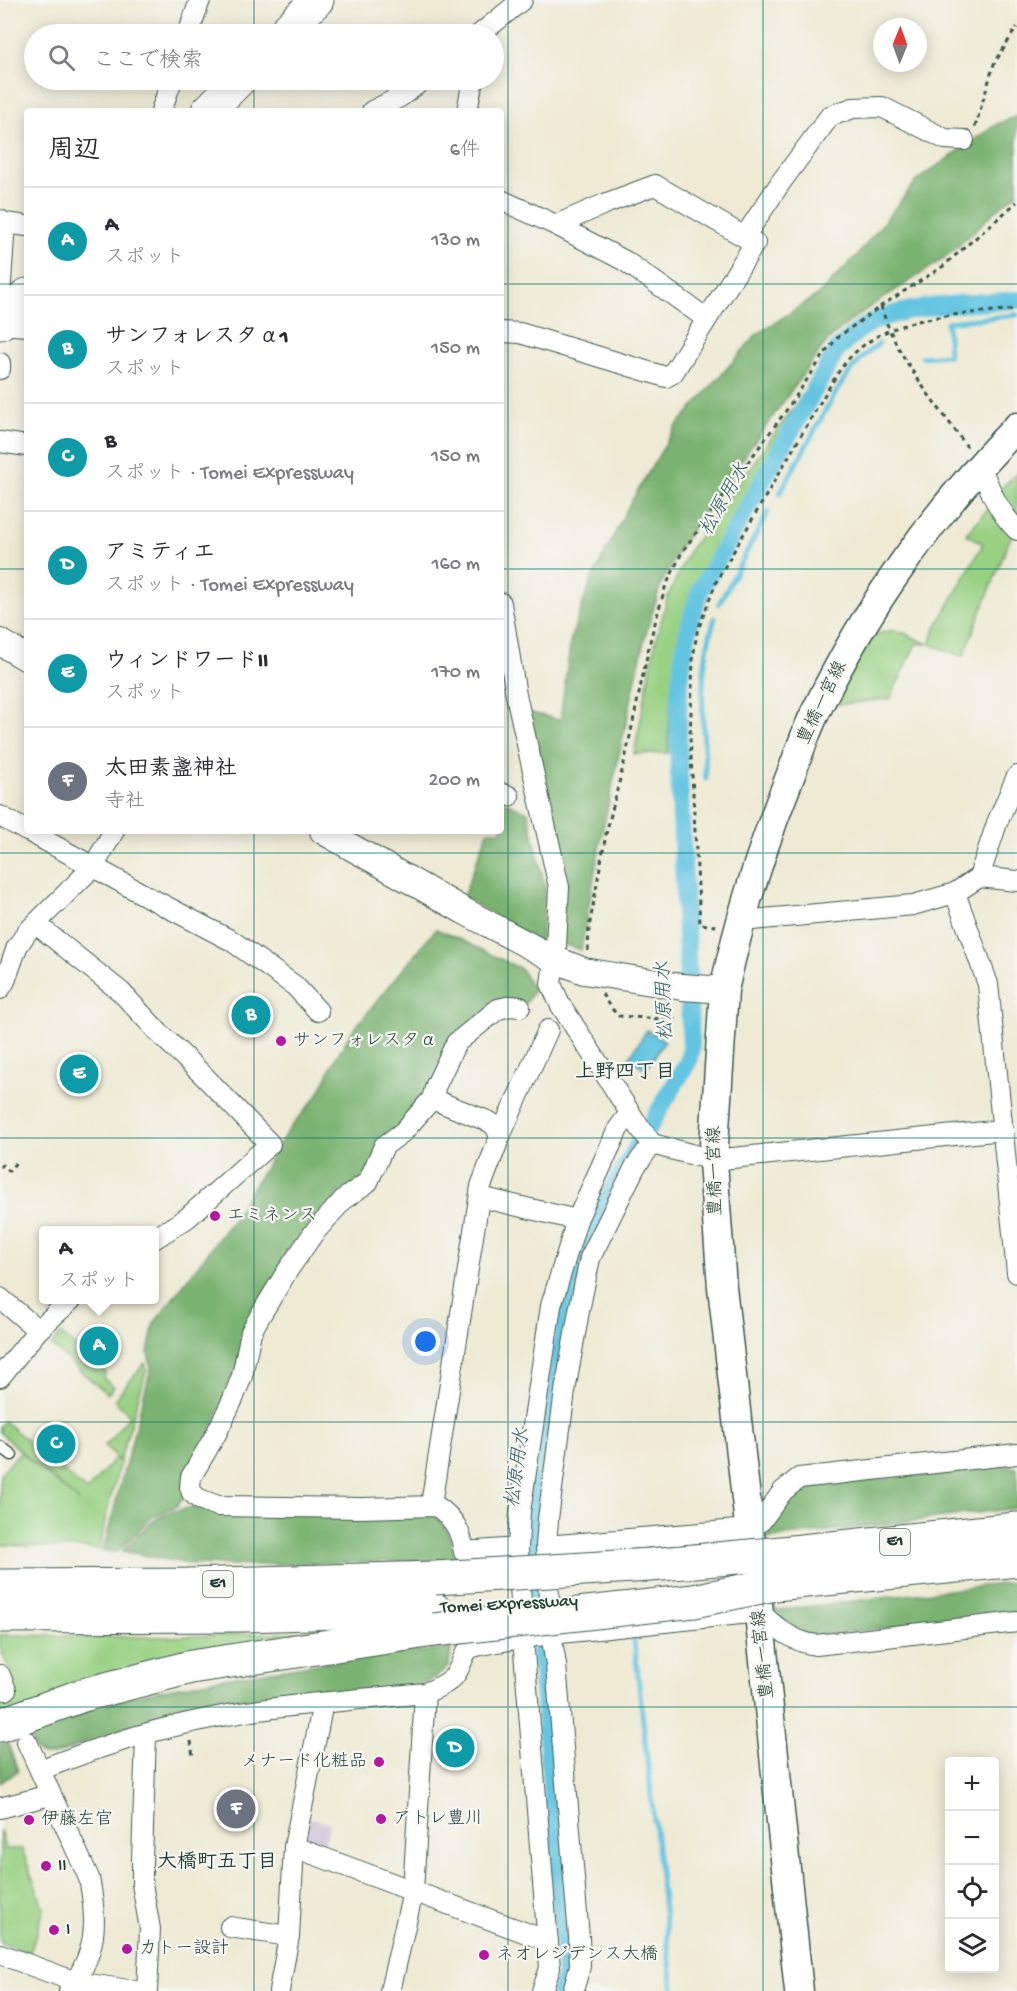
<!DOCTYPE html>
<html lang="ja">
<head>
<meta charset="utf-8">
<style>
  :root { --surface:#fff; --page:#f7f7f7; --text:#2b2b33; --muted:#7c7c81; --line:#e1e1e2; --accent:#b5179e }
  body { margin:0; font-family:"Gochi Hand","Klee One",sans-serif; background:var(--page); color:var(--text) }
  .controls { position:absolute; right:18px; bottom:18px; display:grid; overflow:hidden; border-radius:6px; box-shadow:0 3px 15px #0003 }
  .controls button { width:54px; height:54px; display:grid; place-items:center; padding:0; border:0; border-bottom:2px solid var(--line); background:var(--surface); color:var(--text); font:30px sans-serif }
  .compass { position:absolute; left:873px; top:18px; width:54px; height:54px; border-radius:50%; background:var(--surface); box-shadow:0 3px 15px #0003; rotate:1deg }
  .you { position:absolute; left:426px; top:1342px; width:21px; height:21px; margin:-15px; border:4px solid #fff; border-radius:50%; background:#1a73e8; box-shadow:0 0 0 9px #1a73e833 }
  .badge { display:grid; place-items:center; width:39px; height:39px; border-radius:50%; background:var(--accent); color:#fff; font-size:20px; font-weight:700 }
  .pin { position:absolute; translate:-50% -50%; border:3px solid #fff; box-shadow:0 2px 6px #0006 }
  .popup { position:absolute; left:39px; top:1226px; width:120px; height:78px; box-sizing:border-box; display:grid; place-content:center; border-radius:6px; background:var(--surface); filter:drop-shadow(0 2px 4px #0005); font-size:20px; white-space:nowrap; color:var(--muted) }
  .popup b { font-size:22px; color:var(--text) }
  .popup::after { content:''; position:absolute; left:50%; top:100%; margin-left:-12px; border:12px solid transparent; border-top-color:var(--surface) }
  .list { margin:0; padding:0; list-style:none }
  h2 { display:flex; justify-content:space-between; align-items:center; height:78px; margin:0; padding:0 24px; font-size:26px }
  h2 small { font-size:20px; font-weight:400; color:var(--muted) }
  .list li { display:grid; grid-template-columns:39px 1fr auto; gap:18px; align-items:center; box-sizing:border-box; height:108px; padding:0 24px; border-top:2px solid var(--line) }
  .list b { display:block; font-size:22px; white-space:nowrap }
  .list p { margin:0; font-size:20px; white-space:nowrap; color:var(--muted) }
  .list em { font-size:20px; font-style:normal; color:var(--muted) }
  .icon { flex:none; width:33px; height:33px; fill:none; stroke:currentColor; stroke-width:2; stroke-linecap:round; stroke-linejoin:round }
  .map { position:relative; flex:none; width:1017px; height:1991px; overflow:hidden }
  .search { position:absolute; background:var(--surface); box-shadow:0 3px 15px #0003; left:24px; top:24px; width:480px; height:66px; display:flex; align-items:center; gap:15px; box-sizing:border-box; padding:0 21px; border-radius:33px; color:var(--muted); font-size:22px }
  .panel { position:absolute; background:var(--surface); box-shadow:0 3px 15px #0003; left:24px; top:108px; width:480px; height:726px; border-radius:6px }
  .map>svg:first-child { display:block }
  .industrial { fill:#cbbfd5 }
  .green { fill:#99d183; stroke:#5c875c; stroke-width:1.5 }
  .forest { fill:#7ab371; stroke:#4c7852; stroke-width:1.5 }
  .water { fill:#64c5e2; stroke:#42818b; stroke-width:1.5 }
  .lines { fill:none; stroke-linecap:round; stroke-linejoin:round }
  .stream { stroke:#64c5e2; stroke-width:5 }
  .canal { stroke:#64c5e2; stroke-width:18 }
  .service-casing { stroke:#3e574c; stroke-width:13 }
  .minor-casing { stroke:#3e574c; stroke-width:22 }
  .tertiary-casing { stroke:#3e574c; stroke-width:28 }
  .secondary-casing { stroke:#3e574c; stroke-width:31 }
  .trunk-casing { stroke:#3e574c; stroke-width:35 }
  .motorway-casing { stroke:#3e574c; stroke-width:35 }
  .path { stroke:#3e574c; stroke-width:3; stroke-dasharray:4.5 4.5; stroke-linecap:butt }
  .service { stroke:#fff; stroke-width:10 }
  .minor { stroke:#fff; stroke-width:20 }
  .tertiary { stroke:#fff; stroke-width:26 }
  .secondary { stroke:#fff; stroke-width:28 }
  .trunk { stroke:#fff; stroke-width:33 }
  .motorway { stroke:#fff; stroke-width:33 }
  .motorway-bridge-casing { stroke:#3e574c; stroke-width:35; stroke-linecap:butt }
  .motorway-bridge { stroke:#fff; stroke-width:33 }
  .grid { fill:none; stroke:#0f766e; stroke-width:1.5; stroke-opacity:0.55 }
  .poi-dot { fill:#b5179e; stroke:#f6f6f2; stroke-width:2 }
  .labels { text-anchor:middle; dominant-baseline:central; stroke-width:4.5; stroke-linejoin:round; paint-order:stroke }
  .shield { fill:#f6f6f2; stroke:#60746d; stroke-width:1.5 }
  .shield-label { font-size:16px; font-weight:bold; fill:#1f3d34 }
  .street-label { font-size:18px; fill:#1f3d34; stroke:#f6f6f2 }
  .poi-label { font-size:18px; fill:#1f3d34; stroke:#f6f6f2; text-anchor:start }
  .water-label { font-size:20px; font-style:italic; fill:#305f60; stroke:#f6f6f2 }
  .neighbourhood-label { font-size:20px; font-weight:bold; fill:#1f3d34; stroke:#f6f6f2 }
</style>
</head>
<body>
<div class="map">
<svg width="1017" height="1991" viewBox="0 0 1017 1991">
  <rect width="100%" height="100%" fill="#f6f6f2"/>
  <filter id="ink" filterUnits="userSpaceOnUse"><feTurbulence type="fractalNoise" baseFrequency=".0167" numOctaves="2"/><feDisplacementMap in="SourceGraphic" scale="12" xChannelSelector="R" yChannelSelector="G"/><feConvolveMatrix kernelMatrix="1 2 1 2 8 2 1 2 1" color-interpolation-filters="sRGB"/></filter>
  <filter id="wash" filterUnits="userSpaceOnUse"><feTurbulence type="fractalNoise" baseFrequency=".008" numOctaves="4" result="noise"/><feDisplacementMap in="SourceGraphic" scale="24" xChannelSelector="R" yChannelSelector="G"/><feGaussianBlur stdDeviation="1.35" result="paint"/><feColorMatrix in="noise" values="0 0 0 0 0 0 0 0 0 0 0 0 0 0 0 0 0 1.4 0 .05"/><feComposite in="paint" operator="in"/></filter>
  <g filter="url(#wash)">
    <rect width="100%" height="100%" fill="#eeead4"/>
    <polygon class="industrial" points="306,1817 330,1823 323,1848 304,1842"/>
    <g class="green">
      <path d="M811 384 694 588C675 642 669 696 668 753L634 754 656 639 668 596 689 551Z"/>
      <polygon points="1017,473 1017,517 999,490"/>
      <polygon points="989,508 1012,534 963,657 930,644 935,629 983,544 966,534"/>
      <polygon points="894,630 906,634 928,644 916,644 890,699 832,705 872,635"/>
      <polygon points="61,1334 106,1373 103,1378 114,1387 107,1394 51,1345"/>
      <polygon points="145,1363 147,1368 120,1460 105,1446 130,1415 114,1400"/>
      <polygon points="4,1421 87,1491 115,1458 120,1462 104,1524 101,1549 0,1545 0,1474 20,1452 79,1501 0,1433 0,1426"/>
      <polygon points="328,1631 0,1715 0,1692 16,1686 0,1648 0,1635 164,1637"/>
      <polygon points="0,1830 5,1849 22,1849 44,1909 30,1953 0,1943"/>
    </g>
    <g class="forest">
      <path d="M1017 116V194C989 213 968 241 940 261 901 289 857 310 824 345L681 545 660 587 645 637 602 833 581 950 565 945 524 711 560 720 571 638 590 583 629 505 675 428 756 335 819 294 861 251 917 180 997 124Z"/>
      <polygon points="501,800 528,812 545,887 541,943 463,897 488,831 501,831"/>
      <polygon points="436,929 457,938 521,969 534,990 526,1003 492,1005 426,1098 363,1179 340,1193 234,1373 185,1495 177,1506 153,1516 117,1552 103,1551 151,1368 148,1352 154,1323 231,1222 287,1132 317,1096 337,1056 351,1033"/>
      <path d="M1004 1465 1017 1468V1508L763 1539C774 1520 783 1499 802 1488Z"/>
      <path d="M200 1507 427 1512C448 1523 452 1538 455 1560L246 1565 189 1564 122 1551C150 1523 157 1510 200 1507Z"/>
      <polygon points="1017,1582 1017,1613 807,1637 768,1611"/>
      <polygon points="451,1648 449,1666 435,1678 426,1682 410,1686 262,1700 180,1715 94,1739 63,1752 52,1755 43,1755 36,1751 27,1730 133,1696 218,1679 363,1657"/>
      <polygon points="7,1741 18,1771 0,1783 0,1744"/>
    </g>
    <polygon class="water" points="647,1030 665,1041 646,1069 629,1058"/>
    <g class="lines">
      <g class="stream">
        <polyline points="922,357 949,355 947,322 1017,315"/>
        <path d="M780 493C792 471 804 450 816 428 833 397 849 364 879 344"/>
        <polyline points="719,604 768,512"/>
        <path d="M706 779C703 725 697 670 715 618"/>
        <polyline points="633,1631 673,1991"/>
      </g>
      <path class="canal" d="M559 1991 565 1979V1961L533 1561 534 1510 572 1283 584 1247 615 1184 688 1062 691 1048C688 978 685 908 682 838 678 754 670 668 701 589L837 350C846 342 855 332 865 326 903 303 973 304 1017 300"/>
    </g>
  </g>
  <g filter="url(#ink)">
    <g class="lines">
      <g class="service-casing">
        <polyline id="service" points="0,1446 12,1455"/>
      </g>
      <g class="minor-casing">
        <g id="minor">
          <polyline points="188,34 200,0"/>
          <polyline points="480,34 522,0"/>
          <polyline points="161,111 172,80"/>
          <polyline points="372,111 400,97 423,80"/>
          <polyline points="467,111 472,85 469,80"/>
          <polyline points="501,200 556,225 607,203 655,185 755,243 673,373 666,377 520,333 501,332"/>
          <polyline points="0,220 5,223 27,226"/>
          <polyline points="556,225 625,261 707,319"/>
          <polyline points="745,236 781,182 830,116 853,108 882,107 945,139 964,140"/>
          <polyline points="0,296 5,223"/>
          <polyline points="0,324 27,326"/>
          <polyline points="0,363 0,369"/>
          <polyline points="0,442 27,446"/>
          <path d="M980 464C989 489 998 511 1017 530"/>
          <polyline points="501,603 516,695 559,887 556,947 551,984 560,1004 636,1122 652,1144 713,1160 1003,1130"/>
          <polyline points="501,793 509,796"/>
          <polyline points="0,816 27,831"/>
          <polyline points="28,831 150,898 232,941 295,986 318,1011"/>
          <polyline points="979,877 997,823 1017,776"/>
          <polyline points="955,893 988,984 1017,1273"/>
          <polyline points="742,921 913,905 955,893 979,877 1017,881"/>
          <polyline points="36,924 121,992 160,1034 202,1074 270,1144 187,1218 154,1239"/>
          <polyline points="0,989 5,981 17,947 27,932 93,867 114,831"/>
          <polyline points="432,1099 490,1122 495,1126 500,1136"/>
          <polyline points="480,1197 577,1220"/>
          <polyline points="0,1298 38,1330 0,1377"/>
          <polyline points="38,1330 71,1300"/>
          <polyline points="431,1505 481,1186 500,1136 548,1030"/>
          <polyline points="546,1546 749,1529 761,1521 783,1491 799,1478 1017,1454"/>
          <path d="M518 1548 464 1552C461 1531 454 1518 436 1506L362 1508 218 1506 199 1499 192 1493 190 1487 191 1477 216 1434 233 1399 242 1376 251 1332 260 1316 286 1273 313 1234 344 1199 368 1182 384 1146 403 1132 432 1099 436 1085 456 1043 498 1009 511 1006 520 1007"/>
          <polyline points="0,1675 6,1690"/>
          <polyline points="146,1734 142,1860 142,1884 150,1929 147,1991"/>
          <path d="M27 1742 89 1878C98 1923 97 1952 69 1991"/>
          <path d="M40 1770C88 1751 137 1734 188 1723 266 1705 346 1701 425 1693 437 1688 453 1682 458 1670 462 1663 463 1655 469 1649 476 1644 537 1636 551 1634L759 1612C776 1627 792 1642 816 1645L1017 1622"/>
          <polyline points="0,1808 50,1795"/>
          <polyline points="294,1847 548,1941"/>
          <polyline points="230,1927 289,1936"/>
          <polyline points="0,1954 76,1982 135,1991"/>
          <polyline points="279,1991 289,1936 294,1847 323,1703"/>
          <polyline points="390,1991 413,1892 425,1693"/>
          <polyline points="542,1991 550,1968 523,1639 518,1548 520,1512 551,1306 577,1220 618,1129 630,1113"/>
          <polyline points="573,1991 580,1966 579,1937 556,1665 551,1634 546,1546 548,1519 565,1391 579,1311 590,1258 635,1167 652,1144"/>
        </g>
      </g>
      <g class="tertiary-casing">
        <g id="tertiary">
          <polyline points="0,642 27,658"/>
          <polyline points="323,831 464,911 554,959 584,971 682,987 724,990"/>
        </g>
      </g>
      <g class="secondary-casing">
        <path id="secondary" d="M799 1991 758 1604 722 1287 716 1206 713 1160 724 990C740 916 763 844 791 774 799 753 806 731 816 711 866 607 936 509 1017 427"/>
      </g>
      <g class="trunk-casing">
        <g id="trunk">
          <polyline points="283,34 317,0"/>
          <polyline points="208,111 239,80"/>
          <polyline points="0,323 27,295"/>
        </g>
      </g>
      <g class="motorway-casing">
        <g id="motorway">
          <polyline points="772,1554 1017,1529"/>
          <polyline points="775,1584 1017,1560"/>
          <polyline points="0,1586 187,1585 435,1578"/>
          <polyline points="0,1616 243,1615 434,1609"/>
          <polyline points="0,1725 83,1695 191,1667 434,1630"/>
        </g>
      </g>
      <g class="path">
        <polyline points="975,127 994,64 1017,27"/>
        <path d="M881 306C896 359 936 402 967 447"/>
        <path d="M716 926 700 924 690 738 693 659 697 632 717 580 828 389C834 380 839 370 846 362 887 313 959 315 1017 309"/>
        <polyline points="588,951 589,928 606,834 626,755 651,637 665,588 682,552 785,412 828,349 838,337 881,306 942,267 1017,202"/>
        <polyline points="602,994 610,1007 619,1016 676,1020"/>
        <polyline points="0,1167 2,1165 9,1171 17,1161"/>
        <polyline points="191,1741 193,1757"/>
      </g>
      <use href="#service" class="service"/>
      <use href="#minor" class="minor"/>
      <use href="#tertiary" class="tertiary"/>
      <use href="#secondary" class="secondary"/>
      <use href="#trunk" class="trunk"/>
      <use href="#motorway" class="motorway"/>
      <g class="motorway-bridge-casing">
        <g id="motorway-bridge">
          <polyline points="435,1578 650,1565 772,1554"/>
          <polyline points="434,1630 694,1601 775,1584"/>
        </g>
      </g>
      <use href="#motorway-bridge" class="motorway-bridge"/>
    </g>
  </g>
  <path class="grid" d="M254 0V34M508 0V1991M763 0V1991M254 80V111M0 284H27M501 284H1017M0 569H27M501 569H1017M254 831V1991M0 853H1017M0 1138H1017M0 1422H1017M0 1707H1017"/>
  <g class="poi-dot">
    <circle cx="281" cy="1041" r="6"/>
    <circle cx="215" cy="1216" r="6"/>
    <circle cx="379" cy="1762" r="6"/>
    <circle cx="381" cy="1819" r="6"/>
    <circle cx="29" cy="1820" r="6"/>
    <circle cx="46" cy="1866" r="6"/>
    <circle cx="54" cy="1930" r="6"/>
    <circle cx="127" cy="1949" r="6"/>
    <circle cx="484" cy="1955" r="6"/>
  </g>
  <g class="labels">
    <g class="shield">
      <rect x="880" y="1529" width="30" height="26" rx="4.5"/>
      <rect x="203" y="1571" width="30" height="26" rx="4.5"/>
    </g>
    <g class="shield-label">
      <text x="895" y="1542">E1</text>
      <text x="218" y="1584">E1</text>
    </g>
    <g class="street-label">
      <text transform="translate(823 703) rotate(-64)">豊橋一宮線</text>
      <text transform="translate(716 1171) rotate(-91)">豊橋一宮線</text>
      <text transform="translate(509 1605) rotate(-3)">Tomei Expressway</text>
      <text transform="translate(764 1654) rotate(-96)">豊橋一宮線</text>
    </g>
    <g class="poi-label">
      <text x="293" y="1041">サンフォレスタα</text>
      <text x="227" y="1216">エミネンス</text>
      <text x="367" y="1762" text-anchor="end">メナード化粧品</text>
      <text x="393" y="1819">アトレ豊川</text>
      <text x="41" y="1820">伊藤左官</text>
      <text x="58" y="1866">II</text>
      <text x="66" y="1930">I</text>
      <text x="139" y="1949">カトー設計</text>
      <text x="496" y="1955">ネオレジデンス大橋</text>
    </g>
    <g class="water-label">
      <text transform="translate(726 500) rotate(-60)">松原用水</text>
      <text transform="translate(666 1001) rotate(-92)">松原用水</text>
      <text transform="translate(519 1468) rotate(-82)">松原用水</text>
    </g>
    <g class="neighbourhood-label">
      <text x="625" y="1073">上野四丁目</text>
      <text x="217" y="1863">大橋町五丁目</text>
    </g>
  </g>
</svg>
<div class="controls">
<button>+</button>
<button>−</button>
<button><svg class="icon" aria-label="locate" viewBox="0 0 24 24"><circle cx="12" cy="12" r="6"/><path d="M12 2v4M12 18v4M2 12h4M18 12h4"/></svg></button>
<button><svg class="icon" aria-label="layers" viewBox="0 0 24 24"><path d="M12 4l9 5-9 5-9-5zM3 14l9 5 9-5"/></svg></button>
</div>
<svg class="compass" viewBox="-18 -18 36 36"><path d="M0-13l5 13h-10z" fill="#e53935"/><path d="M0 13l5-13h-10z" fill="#7c7c81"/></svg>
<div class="you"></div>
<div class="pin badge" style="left:99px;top:1346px;background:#0f9aa8">A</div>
<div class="popup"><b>A</b>スポット</div>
<div class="pin badge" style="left:251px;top:1015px;background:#0f9aa8">B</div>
<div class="pin badge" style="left:56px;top:1444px;background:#0f9aa8">C</div>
<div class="pin badge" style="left:455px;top:1748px;background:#0f9aa8">D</div>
<div class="pin badge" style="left:79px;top:1074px;background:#0f9aa8">E</div>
<div class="pin badge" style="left:236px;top:1809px;background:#6b7280">F</div>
<div class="search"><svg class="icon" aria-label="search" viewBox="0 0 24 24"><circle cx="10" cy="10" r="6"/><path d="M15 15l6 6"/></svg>ここで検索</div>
<section class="panel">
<h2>周辺<small>6件</small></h2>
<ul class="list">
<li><span class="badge" style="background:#0f9aa8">A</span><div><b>A</b><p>スポット</p></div><em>130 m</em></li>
<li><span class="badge" style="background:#0f9aa8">B</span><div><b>サンフォレスタα1</b><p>スポット</p></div><em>150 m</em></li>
<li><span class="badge" style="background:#0f9aa8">C</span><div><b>B</b><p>スポット · Tomei Expressway</p></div><em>150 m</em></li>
<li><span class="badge" style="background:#0f9aa8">D</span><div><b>アミティエ</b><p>スポット · Tomei Expressway</p></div><em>160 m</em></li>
<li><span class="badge" style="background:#0f9aa8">E</span><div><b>ウィンドワードII</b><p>スポット</p></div><em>170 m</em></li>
<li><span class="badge" style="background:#6b7280">F</span><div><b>太田素盞神社</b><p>寺社</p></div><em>200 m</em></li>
</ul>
</section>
</div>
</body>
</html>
